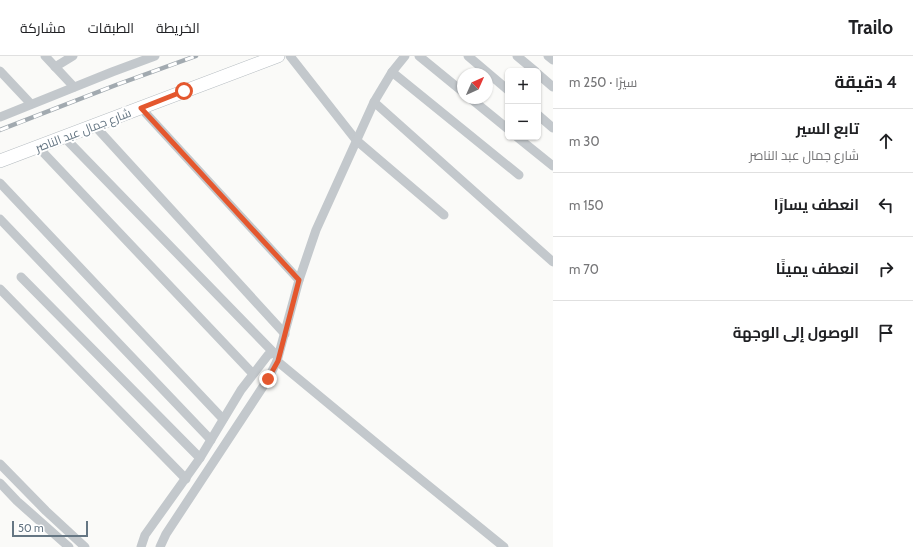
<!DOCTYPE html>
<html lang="ar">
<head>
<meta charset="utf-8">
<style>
  :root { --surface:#fff; --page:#f2f2f2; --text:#202124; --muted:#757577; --line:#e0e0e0 }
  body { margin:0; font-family:Cabin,Cairo,sans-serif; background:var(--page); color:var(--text); direction:rtl }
  .controls { position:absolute; right:12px; top:12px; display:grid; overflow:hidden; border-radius:6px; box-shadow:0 1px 3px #0004 }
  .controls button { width:36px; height:36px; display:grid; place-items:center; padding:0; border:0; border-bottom:1px solid var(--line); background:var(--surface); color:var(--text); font:20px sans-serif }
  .compass { position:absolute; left:457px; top:12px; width:36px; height:36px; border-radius:50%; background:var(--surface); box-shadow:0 1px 3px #0004; rotate:45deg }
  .scale { position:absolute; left:12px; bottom:10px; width:76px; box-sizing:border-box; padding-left:4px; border:2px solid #657683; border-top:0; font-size:11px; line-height:14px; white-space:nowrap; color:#657683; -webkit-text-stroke:3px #fff; paint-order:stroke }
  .stop { position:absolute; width:12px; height:12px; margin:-9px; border:3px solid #e4572e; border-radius:50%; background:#fff }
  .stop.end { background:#e4572e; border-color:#fff; box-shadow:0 1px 4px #0008 }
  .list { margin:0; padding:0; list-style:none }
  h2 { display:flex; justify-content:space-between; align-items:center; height:52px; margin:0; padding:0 16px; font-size:17px }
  h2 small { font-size:13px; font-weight:400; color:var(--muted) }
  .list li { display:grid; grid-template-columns:26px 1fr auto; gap:12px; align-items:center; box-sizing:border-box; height:64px; padding:0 16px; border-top:1px solid var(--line) }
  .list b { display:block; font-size:15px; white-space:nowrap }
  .list p { margin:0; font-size:13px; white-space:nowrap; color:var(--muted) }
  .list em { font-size:13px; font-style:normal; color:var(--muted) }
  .icon { flex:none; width:22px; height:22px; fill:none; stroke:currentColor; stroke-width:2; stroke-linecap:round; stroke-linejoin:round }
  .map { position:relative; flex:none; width:553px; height:491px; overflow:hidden; direction:ltr }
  header { display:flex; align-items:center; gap:24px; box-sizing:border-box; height:56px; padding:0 20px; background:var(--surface); border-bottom:1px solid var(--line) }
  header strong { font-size:19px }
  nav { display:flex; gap:22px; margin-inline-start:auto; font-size:14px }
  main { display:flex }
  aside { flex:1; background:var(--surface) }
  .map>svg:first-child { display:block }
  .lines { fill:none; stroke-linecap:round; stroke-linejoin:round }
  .secondary-casing { stroke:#b3babf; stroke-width:14 }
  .street { stroke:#c3c8cc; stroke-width:9 }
  .secondary { stroke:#fff; stroke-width:13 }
  .rail-casing { stroke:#a2aab0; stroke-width:4.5 }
  .rail { stroke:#fff; stroke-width:3; stroke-dasharray:9; stroke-linecap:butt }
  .route { stroke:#e4572e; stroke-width:5 }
  .labels { text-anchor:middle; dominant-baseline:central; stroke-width:4; stroke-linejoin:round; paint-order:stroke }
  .street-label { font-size:12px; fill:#657683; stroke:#fff }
</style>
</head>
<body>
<header>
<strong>Trailo</strong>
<nav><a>الخريطة</a><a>الطبقات</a><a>مشاركة</a></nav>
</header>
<main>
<aside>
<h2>4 دقيقة<small>سيرًا · 250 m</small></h2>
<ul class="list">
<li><svg class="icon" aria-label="ahead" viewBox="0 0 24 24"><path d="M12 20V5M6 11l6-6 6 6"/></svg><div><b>تابع السير</b><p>شارع جمال عبد الناصر</p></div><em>30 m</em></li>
<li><svg class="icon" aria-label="left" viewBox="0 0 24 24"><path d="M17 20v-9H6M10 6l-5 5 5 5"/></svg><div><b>انعطف يسارًا</b></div><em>150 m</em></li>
<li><svg class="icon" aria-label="right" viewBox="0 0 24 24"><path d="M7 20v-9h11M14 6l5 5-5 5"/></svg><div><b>انعطف يمينًا</b></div><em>70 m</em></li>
<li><svg class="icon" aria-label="arrive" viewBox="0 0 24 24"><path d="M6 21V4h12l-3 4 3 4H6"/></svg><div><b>الوصول إلى الوجهة</b></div></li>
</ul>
</aside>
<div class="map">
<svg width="553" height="491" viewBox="0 0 553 491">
  <rect width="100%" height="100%" fill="#fafaf8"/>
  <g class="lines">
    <g class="secondary-casing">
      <polyline id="secondary" points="0,105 278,0"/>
    </g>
    <g class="street">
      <polyline points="45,0 74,31"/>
      <polyline points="290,0 356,84 444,159"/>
      <polyline points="419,0 463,36"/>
      <polyline points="468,0 508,34"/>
      <polyline points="517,0 535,15"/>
      <polyline points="548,0 553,4"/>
      <polyline points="55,11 73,0"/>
      <polyline points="0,15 31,48"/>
      <polyline points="392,16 519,119"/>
      <polyline points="538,18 553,31"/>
      <polyline points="470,42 508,73"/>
      <polyline points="374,46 553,206"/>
      <polyline points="141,52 299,224"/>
      <polyline points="538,59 553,72"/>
      <polyline points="0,61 112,16 155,0"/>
      <polyline points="94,69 285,278"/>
      <polyline points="64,81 274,297"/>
      <polyline points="517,81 553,110"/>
      <polyline points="38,91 253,318"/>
      <polyline points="0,127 223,363"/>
      <polyline points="0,163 211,384"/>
      <polyline points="21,221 200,402"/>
      <polyline points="0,233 186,423"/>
      <polyline points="277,305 387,396 504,491"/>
      <polyline points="0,408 46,455 85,491"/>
      <polyline points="0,427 17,445 69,491"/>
      <polyline points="141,491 145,479 200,402 241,334 268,299 274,297 277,299"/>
      <polyline points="160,491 166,478 268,323 277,305 299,224 316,174 374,46 392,16 405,0"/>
    </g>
    <use href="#secondary" class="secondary"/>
    <g class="rail-casing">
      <polyline id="rail" points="0,74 116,29 196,0"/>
    </g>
    <use href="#rail" class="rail"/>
  </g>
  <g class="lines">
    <polyline class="route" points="184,35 141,52 299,224 278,305 268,323"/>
  </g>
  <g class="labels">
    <g class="street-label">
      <text transform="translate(83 74) rotate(-21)">شارع جمال عبد الناصر</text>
    </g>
  </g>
</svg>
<div class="controls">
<button>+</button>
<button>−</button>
</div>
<svg class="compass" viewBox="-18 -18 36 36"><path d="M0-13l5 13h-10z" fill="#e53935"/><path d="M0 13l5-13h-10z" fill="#757577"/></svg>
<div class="scale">50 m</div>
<div class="stop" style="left:184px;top:35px"></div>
<div class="stop end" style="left:268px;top:323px"></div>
</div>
</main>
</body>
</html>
